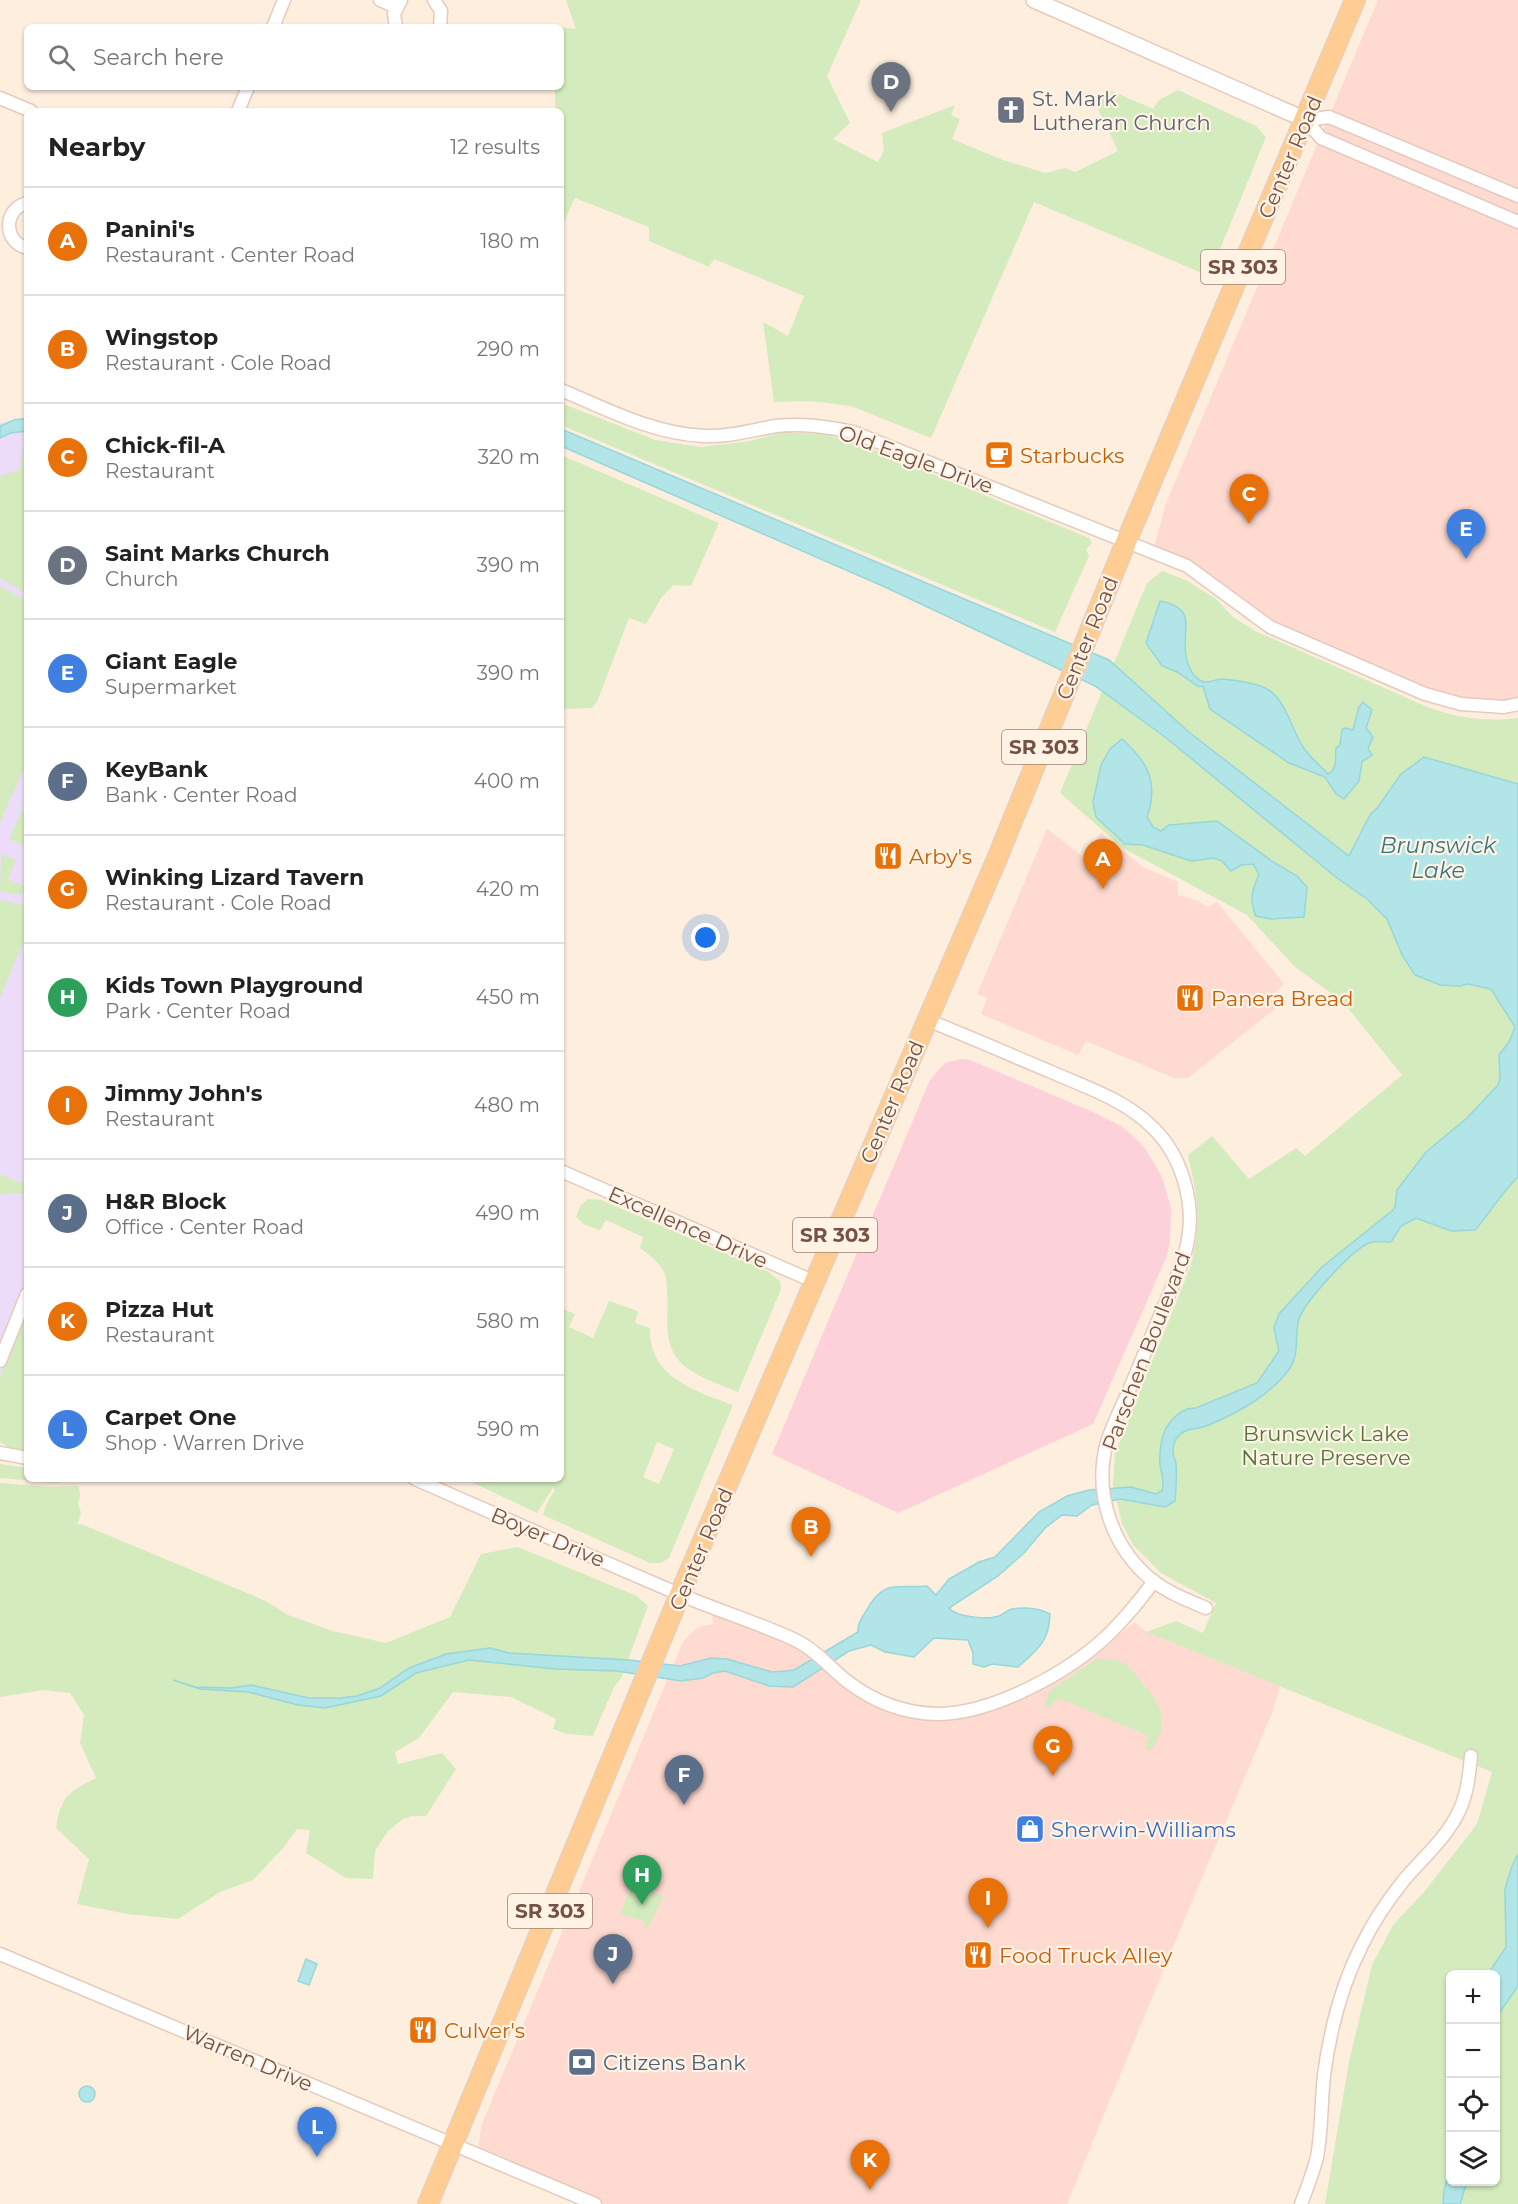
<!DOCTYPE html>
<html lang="en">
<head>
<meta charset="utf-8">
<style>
  :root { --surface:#fff; --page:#f2f2f2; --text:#222; --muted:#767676; --line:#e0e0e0; --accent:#0b8043 }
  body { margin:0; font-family:Montserrat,sans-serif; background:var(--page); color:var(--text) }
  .controls { position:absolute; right:18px; bottom:18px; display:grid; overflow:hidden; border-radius:9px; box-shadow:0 2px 4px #0004 }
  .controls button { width:54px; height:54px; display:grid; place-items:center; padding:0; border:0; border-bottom:2px solid var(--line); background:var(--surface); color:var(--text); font:30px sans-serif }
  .you { position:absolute; left:706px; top:938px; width:21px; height:21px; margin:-15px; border:4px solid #fff; border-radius:50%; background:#1a73e8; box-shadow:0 0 0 9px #1a73e833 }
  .badge { display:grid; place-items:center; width:39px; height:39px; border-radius:50%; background:var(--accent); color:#fff; font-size:20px; font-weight:700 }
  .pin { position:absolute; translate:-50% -50px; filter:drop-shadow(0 2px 3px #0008) }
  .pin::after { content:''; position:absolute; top:32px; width:21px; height:18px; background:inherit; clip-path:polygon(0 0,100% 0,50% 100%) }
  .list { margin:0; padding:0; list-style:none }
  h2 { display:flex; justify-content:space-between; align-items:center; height:78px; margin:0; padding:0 24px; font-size:26px }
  h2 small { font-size:20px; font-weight:400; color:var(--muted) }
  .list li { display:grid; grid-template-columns:39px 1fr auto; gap:18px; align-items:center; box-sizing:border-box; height:108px; padding:0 24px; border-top:2px solid var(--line) }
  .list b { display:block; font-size:22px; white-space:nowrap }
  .list p { margin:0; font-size:20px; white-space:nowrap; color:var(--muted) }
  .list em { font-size:20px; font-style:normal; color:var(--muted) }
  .icon { flex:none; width:33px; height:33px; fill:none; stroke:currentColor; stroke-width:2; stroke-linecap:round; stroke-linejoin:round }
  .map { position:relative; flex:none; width:1518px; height:2204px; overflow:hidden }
  .search { position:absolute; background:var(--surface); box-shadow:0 2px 4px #0004; left:24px; top:24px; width:540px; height:66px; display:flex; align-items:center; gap:15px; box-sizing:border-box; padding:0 21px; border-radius:9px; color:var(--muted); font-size:22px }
  .panel { position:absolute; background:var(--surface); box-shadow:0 2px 4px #0004; left:24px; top:108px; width:540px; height:1374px; border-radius:9px }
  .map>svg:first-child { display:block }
  .commercial { fill:#ffdad1 }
  .education { fill:#ecdcf9 }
  .medical { fill:#fcd1da }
  .green { fill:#d4ebbd; fill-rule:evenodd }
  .water { fill:#b2e5e7; stroke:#98d6da; stroke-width:1.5 }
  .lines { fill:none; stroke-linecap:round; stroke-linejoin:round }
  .minor-casing { stroke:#e4cbbd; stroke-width:15 }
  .tertiary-casing { stroke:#e4cbbd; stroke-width:18 }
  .primary-casing { stroke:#dbd2cf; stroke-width:22 }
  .minor { stroke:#fff; stroke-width:12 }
  .tertiary { stroke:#fff; stroke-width:15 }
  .primary { stroke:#ffcd94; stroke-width:20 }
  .labels { text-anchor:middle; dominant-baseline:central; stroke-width:4.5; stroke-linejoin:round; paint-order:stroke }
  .shield { fill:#fff3e6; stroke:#9e8275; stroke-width:1.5 }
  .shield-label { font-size:20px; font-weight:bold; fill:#755245 }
  .worship-label { font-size:21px; fill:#5b616d; stroke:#fff3e6; text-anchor:start }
  .street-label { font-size:21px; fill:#755245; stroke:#fff3e6 }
  .food-label { font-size:21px; fill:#c56008; stroke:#fff3e6; text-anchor:start }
  .park-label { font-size:21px; fill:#52753b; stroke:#fff3e6 }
  .shop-label { font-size:21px; fill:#366cbe; stroke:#fff3e6; text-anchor:start }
  .service-label { font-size:21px; fill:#4e5e75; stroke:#fff3e6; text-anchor:start }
  .water-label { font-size:22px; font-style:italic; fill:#39777c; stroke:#fff3e6 }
</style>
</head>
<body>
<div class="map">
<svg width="1518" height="2204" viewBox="0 0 1518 2204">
  <rect width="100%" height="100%" fill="#fdeede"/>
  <g class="commercial">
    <polygon points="1378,0 1518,0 1518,704 1504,707 1425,694 1270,627 1211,583 1153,552 1165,506"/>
    <polygon points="1047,829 1082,856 1101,833 1143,867 1178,882 1178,895 1196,900 1208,907 1217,902 1284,984 1270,997 1277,1007 1188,1078 1174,1078 1086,1041 1078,1055 981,1014 987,998 977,994"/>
    <polygon points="711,1607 792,1638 888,1705 960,1712 1036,1683 1063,1677 1135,1622 1146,1632 1280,1686 1272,1713 1192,1901 1067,2204 595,2204 477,2155 482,2124 683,1642 689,1635 699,1627 713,1624"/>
  </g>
  <polygon class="education" points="27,418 27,1312 0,1376 0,423"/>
  <polygon class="medical" points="961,1059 970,1060 1093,1112 1121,1126 1132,1135 1145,1148 1162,1177 1171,1208 1170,1239 1167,1256 1155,1283 1093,1424 898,1513 772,1454 930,1080 945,1063"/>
  <g class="green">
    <polygon points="566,0 861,0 827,76 850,123 833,139 878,162 884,151 882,133 955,105 951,115 960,119 952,139 1003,160 1046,173 1065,168 1075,172 1118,151 1097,107 1099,96 1112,91 1153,109 1159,100 1178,90 1256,126 1266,137 1209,276 1034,202 931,438 851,406 810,401 774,402 763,322 788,336 804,296 714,259 709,267 649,241 649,227 575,198 561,228 561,111 555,111 555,87 561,87 561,27 576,29"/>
    <polygon points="561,403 655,440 701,447 750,441 783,432 822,434 852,441 1089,538 1092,543 1086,549 1089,556 1055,632 561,425"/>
    <polygon points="23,448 27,448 27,594 0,578 0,476 20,470"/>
    <polygon points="561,455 719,523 691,586 673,585 661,598 646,624 629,618 597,702 592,708 561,709"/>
    <path d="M1162 571 1186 580 1216 599 1233 617 1255 631 1425 706C1457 718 1484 722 1518 718V2204H1325L1349 2062 1372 1965 1393 1925 1424 1892 1477 1824 1492 1772 1146 1632 1176 1621 1203 1633 1216 1603 1161 1573 1134 1546 1122 1524 1113 1484 1115 1453 1190 1268C1202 1221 1198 1201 1188 1155L1212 1136 1249 1179 1296 1148 1305 1156 1402 1075 1343 1002 1294 966 1247 915 1123 848 1060 793 1147 583ZM1450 1974H1496V2182H1450Z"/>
    <polygon points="0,586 27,601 27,762 0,822"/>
    <polygon points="27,799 27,835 23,845 9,839"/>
    <polygon points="1,854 16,860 8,879 27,888 27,890 20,894 0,892"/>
    <polygon points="0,900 27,906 27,934 0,998"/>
    <polygon points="0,1174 21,1183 27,1180 27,1194 11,1193 0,1195"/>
    <path d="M588 1199 601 1200 767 1271 780 1281 781 1289 738 1392C721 1385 703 1379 688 1369 659 1347 670 1317 667 1288 666 1284 667 1278 665 1274 661 1263 648 1254 640 1248L643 1237 606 1220 600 1230 585 1225 576 1217 580 1206Z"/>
    <path d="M609 1301 638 1311 635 1323 650 1328C649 1378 694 1390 733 1405L669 1558 661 1563H650L543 1515 547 1503 555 1490 553 1488 537 1513 465 1479H561V1308L575 1314 569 1327 593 1338ZM657 1442 674 1449 659 1484 643 1477Z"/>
    <polygon points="27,1312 27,1452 9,1448 0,1442 0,1376"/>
    <polygon points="0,1464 27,1468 27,1479 74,1479 56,1483 0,1478"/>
    <path d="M0 1483 50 1487 79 1486 80 1496 78 1503 81 1513 77 1525 81 1524 266 1601 288 1615 333 1631 386 1643 450 1617 481 1554 518 1547 637 1596 648 1606 621 1678 614 1687 593 1736 567 1734 553 1729 556 1719 511 1697 453 1692 419 1738 395 1752 398 1764 442 1753 456 1769 426 1816H412L403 1819 388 1831 375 1851 373 1879 346 1878 306 1853 310 1830 297 1829 284 1847 253 1880 220 1892 178 1919 127 1914 77 1904 89 1859 56 1828C61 1795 68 1793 96 1778L80 1743 84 1715 70 1693 44 1690 0 1697Z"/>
    <path d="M1096 1659C1105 1659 1115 1659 1123 1663 1130 1666 1135 1674 1140 1680 1159 1702 1172 1723 1151 1750L1145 1749 1149 1736 1058 1698 1051 1707 1044 1705 1049 1691Z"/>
    <polygon points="636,1885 663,1896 649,1927 647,1926 645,1930 643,1929 646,1922 620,1914 631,1888"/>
  </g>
  <g class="water">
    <polygon points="27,418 27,431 10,433 0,438 0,426 14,420"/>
    <path d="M561 429 1109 660 1190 733 1349 856 1370 815 1378 807 1401 774 1424 757 1518 784V1177C1501 1193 1490 1213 1475 1230L1451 1231 1416 1218 1401 1226 1391 1242C1384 1242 1377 1240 1369 1243 1352 1250 1305 1301 1299 1319 1294 1335 1300 1353 1290 1368 1271 1395 1239 1412 1209 1425 1198 1430 1184 1427 1177 1438 1175 1441 1173 1447 1173 1451 1173 1455 1175 1460 1176 1464 1177 1476 1176 1489 1175 1501L1165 1507 1120 1499 1092 1505 1077 1516 1062 1515 1045 1528 1024 1553 998 1576 949 1608C956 1617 988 1620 999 1616 1004 1614 1007 1610 1012 1609 1025 1607 1039 1608 1050 1614 1049 1642 1038 1649 1018 1667L992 1664 984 1667 973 1664V1653L968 1640 934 1638 914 1657 885 1652 871 1645 849 1651 793 1687 769 1686 725 1671 713 1673 703 1678 681 1681 617 1671 555 1669 469 1660 416 1673 381 1696 325 1708 298 1705 248 1692 200 1689 173 1680 195 1687 231 1688 251 1685 309 1698H341L357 1696 380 1688 409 1668 446 1654 490 1648 509 1653 629 1660 680 1666 711 1658 727 1659 772 1672 786 1671 794 1670 858 1632C857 1624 862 1618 866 1611 884 1578 897 1589 927 1586L936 1595 949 1579 979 1562 995 1557 1039 1512 1067 1496 1089 1490 1131 1487 1156 1494 1162 1491C1165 1480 1161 1474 1160 1464 1159 1448 1162 1430 1172 1420 1180 1412 1185 1408 1196 1408L1257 1383 1279 1351 1274 1328 1279 1314 1322 1267 1393 1210 1395 1207 1397 1190 1426 1152 1467 1118 1498 1085 1500 1078 1499 1055 1509 1042 1515 1027 1491 989 1468 984 1460 986 1440 985 1415 975 1402 955 1387 919 1367 899 1337 878 1165 737 1095 686 885 587 561 446Z"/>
    <path d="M1160 601C1201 609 1179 631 1187 661 1189 667 1192 674 1196 677 1198 680 1201 681 1204 682 1209 683 1216 679 1222 679 1234 680 1252 683 1263 687 1285 695 1291 729 1303 747 1309 757 1320 765 1328 774 1338 769 1335 758 1336 748L1340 745 1342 729 1346 728 1353 730 1359 707 1363 702 1372 710 1366 728 1373 737 1368 749 1372 755 1362 762 1359 781 1344 799 1336 794 1325 777 1289 763 1210 709 1203 686 1199 687 1177 672 1162 666 1146 643Z"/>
    <path d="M1122 739C1148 762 1159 783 1147 817L1153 827 1161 831 1169 825 1217 821 1273 862 1297 876 1307 887 1304 917 1271 919 1256 916C1249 899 1252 891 1259 874L1253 864 1241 865 1231 871 1222 861 1214 858 1191 861 1143 845 1125 844 1096 817 1093 802 1101 765 1110 749Z"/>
    <polygon points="1518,1854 1518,1986 1498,2015 1496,2024 1496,1974 1488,1974 1506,1947 1505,1889 1512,1866"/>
    <polygon points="306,1959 317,1964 309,1985 298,1981"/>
    <circle cx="87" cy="2094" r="8"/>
    <polygon points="1450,2168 1450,2182 1467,2182 1460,2204 1443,2204 1444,2191"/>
  </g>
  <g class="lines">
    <g class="minor-casing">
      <g id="minor">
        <polyline points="380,0 396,7"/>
        <polyline points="434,0 441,11 440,27"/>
        <polyline points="273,27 284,0"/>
        <polyline points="396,27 394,14 401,0"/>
        <polyline points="0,98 31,111"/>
        <polyline points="238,111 248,87"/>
        <polyline points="1306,120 1321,138 1518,222"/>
        <polyline points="1306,120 1329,117 1518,196"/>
        <path d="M27 203C3 209 3 242 27 248"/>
        <path d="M561 390C607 409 653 434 704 436 729 437 752 430 776 426 803 423 828 427 853 432L1187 566 1270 627 1425 694 1461 704 1504 707 1518 704"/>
        <path d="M927 1020C968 1036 1008 1054 1049 1071 1085 1087 1124 1099 1152 1127 1181 1154 1195 1201 1188 1240 1184 1262 1174 1283 1165 1304 1153 1332 1142 1360 1130 1388 1122 1406 1113 1424 1107 1442 1093 1493 1112 1548 1153 1581 1169 1593 1187 1600 1206 1608"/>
        <polyline points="561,1171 815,1282"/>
        <polyline points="0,1361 27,1294"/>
        <polyline points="0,1453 27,1458"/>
        <path d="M415 1479C504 1518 592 1557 681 1595 717 1610 755 1622 791 1638 814 1648 829 1667 848 1682 873 1701 904 1713 936 1714 993 1714 1070 1672 1110 1633 1126 1617 1141 1599 1154 1581"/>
        <polyline points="0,1954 595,2204"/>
        <path d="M1301 2204C1307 2188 1313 2173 1317 2157 1322 2130 1321 2102 1324 2075 1330 2030 1341 1986 1362 1945 1373 1922 1388 1900 1404 1880 1421 1860 1443 1841 1456 1817 1467 1798 1469 1777 1471 1756"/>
      </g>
    </g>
    <g class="tertiary-casing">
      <polyline id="tertiary" points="1034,0 1306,120"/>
    </g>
    <g class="primary-casing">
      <polyline id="primary" points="428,2204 680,1594 996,861 1126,542 1355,0"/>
    </g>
    <use href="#minor" class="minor"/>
    <use href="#tertiary" class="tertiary"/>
    <use href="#primary" class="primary"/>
  </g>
  <defs>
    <g id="church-square" transform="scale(1.5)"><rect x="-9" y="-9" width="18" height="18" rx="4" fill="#6b7280" stroke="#fff3e6"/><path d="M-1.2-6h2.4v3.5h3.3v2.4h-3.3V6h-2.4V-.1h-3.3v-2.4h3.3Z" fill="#fff"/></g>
    <g id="cafe-square" transform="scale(1.5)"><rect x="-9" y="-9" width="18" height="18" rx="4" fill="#e8710a" stroke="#fff3e6"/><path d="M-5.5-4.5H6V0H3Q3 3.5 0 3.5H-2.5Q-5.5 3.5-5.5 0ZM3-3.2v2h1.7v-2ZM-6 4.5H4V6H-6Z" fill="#fff"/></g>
    <g id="restaurant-square" transform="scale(1.5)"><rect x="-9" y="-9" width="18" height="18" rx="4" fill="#e8710a" stroke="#fff3e6"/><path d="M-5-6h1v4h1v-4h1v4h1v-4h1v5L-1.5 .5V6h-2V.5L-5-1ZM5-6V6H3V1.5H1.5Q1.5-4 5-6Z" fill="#fff"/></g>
    <g id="shop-square" transform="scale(1.5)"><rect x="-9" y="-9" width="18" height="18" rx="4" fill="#3f7fe0" stroke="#fff3e6"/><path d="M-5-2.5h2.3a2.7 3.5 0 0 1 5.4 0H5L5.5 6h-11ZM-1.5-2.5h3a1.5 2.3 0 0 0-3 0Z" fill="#fff"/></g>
    <g id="bank-square" transform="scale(1.5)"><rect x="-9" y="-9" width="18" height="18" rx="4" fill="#5c6f8a" stroke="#fff3e6"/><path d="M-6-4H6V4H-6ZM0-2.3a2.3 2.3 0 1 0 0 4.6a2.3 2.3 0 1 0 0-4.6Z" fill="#fff"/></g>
  </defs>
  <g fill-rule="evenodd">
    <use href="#church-square" x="1011" y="110"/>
    <use href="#cafe-square" x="999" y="455"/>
    <use href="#restaurant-square" x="888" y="856"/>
    <use href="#restaurant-square" x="1190" y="998"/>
    <use href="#shop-square" x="1030" y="1829"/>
    <use href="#restaurant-square" x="978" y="1955"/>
    <use href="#restaurant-square" x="423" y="2030"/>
    <use href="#bank-square" x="582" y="2062"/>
  </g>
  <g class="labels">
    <g class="shield">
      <rect x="1201" y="250" width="84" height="34" rx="4.5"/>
      <rect x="1002" y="730" width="84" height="34" rx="4.5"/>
      <rect x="793" y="1218" width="84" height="34" rx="4.5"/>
      <rect x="508" y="1894" width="84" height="34" rx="4.5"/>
    </g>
    <g class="shield-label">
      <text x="1243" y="267">SR 303</text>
      <text x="1044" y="747">SR 303</text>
      <text x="835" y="1235">SR 303</text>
      <text x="550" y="1911">SR 303</text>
    </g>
    <g class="worship-label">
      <text x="1032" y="98">St. Mark<tspan x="1032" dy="24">Lutheran Church</tspan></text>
    </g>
    <g class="street-label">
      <text transform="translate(1290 157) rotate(-67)">Center Road</text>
      <text transform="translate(916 459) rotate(20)">Old Eagle Drive</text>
      <text transform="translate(1087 638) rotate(-68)">Center Road</text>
      <text transform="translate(892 1102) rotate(-67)">Center Road</text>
      <text transform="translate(688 1227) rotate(24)">Excellence Drive</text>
      <text transform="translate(1146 1351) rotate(-69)">Parschen Boulevard</text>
      <text transform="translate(548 1537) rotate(23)">Boyer Drive</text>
      <text transform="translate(701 1549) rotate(-67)">Center Road</text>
      <text transform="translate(248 2058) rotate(23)">Warren Drive</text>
    </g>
    <g class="food-label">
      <text x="1020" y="455">Starbucks</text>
      <text x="909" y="856">Arby's</text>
      <text x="1211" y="998">Panera Bread</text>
      <text x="999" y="1955">Food Truck Alley</text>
      <text x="444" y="2030">Culver's</text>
    </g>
    <g class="park-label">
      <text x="1326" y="1433">Brunswick Lake<tspan x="1326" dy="24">Nature Preserve</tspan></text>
    </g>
    <g class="shop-label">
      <text x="1051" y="1829">Sherwin-Williams</text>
    </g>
    <g class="service-label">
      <text x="603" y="2062">Citizens Bank</text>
    </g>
    <g class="water-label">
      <text x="1438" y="845">Brunswick<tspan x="1438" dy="25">Lake</tspan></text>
    </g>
  </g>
</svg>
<div class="controls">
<button>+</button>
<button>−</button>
<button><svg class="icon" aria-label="locate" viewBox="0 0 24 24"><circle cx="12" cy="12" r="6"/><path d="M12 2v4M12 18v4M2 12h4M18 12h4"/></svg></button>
<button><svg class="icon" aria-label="layers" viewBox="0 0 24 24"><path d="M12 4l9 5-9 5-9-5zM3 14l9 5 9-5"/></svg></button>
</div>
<div class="you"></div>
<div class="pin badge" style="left:1103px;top:889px;background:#e8710a">A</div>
<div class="pin badge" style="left:811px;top:1557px;background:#e8710a">B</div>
<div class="pin badge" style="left:1249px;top:524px;background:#e8710a">C</div>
<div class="pin badge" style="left:891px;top:112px;background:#6b7280">D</div>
<div class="pin badge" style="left:1466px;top:559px;background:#3f7fe0">E</div>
<div class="pin badge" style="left:684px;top:1805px;background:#5c6f8a">F</div>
<div class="pin badge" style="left:1053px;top:1776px;background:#e8710a">G</div>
<div class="pin badge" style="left:642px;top:1905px;background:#2e9e5b">H</div>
<div class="pin badge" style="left:988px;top:1928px;background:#e8710a">I</div>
<div class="pin badge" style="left:613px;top:1984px;background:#5c6f8a">J</div>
<div class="pin badge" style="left:870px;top:2190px;background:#e8710a">K</div>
<div class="pin badge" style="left:317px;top:2157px;background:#3f7fe0">L</div>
<div class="search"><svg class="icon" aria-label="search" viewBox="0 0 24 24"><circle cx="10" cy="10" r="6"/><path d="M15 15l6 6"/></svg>Search here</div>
<section class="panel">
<h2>Nearby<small>12 results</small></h2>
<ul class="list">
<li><span class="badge" style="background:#e8710a">A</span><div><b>Panini's</b><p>Restaurant · Center Road</p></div><em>180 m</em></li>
<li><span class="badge" style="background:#e8710a">B</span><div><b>Wingstop</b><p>Restaurant · Cole Road</p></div><em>290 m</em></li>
<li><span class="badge" style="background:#e8710a">C</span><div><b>Chick-fil-A</b><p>Restaurant</p></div><em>320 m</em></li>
<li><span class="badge" style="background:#6b7280">D</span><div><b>Saint Marks Church</b><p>Church</p></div><em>390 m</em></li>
<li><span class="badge" style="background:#3f7fe0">E</span><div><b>Giant Eagle</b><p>Supermarket</p></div><em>390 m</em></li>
<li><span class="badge" style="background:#5c6f8a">F</span><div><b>KeyBank</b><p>Bank · Center Road</p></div><em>400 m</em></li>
<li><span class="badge" style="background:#e8710a">G</span><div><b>Winking Lizard Tavern</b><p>Restaurant · Cole Road</p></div><em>420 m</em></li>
<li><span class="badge" style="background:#2e9e5b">H</span><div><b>Kids Town Playground</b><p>Park · Center Road</p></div><em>450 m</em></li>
<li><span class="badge" style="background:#e8710a">I</span><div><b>Jimmy John's</b><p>Restaurant</p></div><em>480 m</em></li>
<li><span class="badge" style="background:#5c6f8a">J</span><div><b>H&amp;R Block</b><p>Office · Center Road</p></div><em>490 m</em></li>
<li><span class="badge" style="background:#e8710a">K</span><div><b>Pizza Hut</b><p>Restaurant</p></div><em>580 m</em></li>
<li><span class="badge" style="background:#3f7fe0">L</span><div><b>Carpet One</b><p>Shop · Warren Drive</p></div><em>590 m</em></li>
</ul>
</section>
</div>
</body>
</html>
